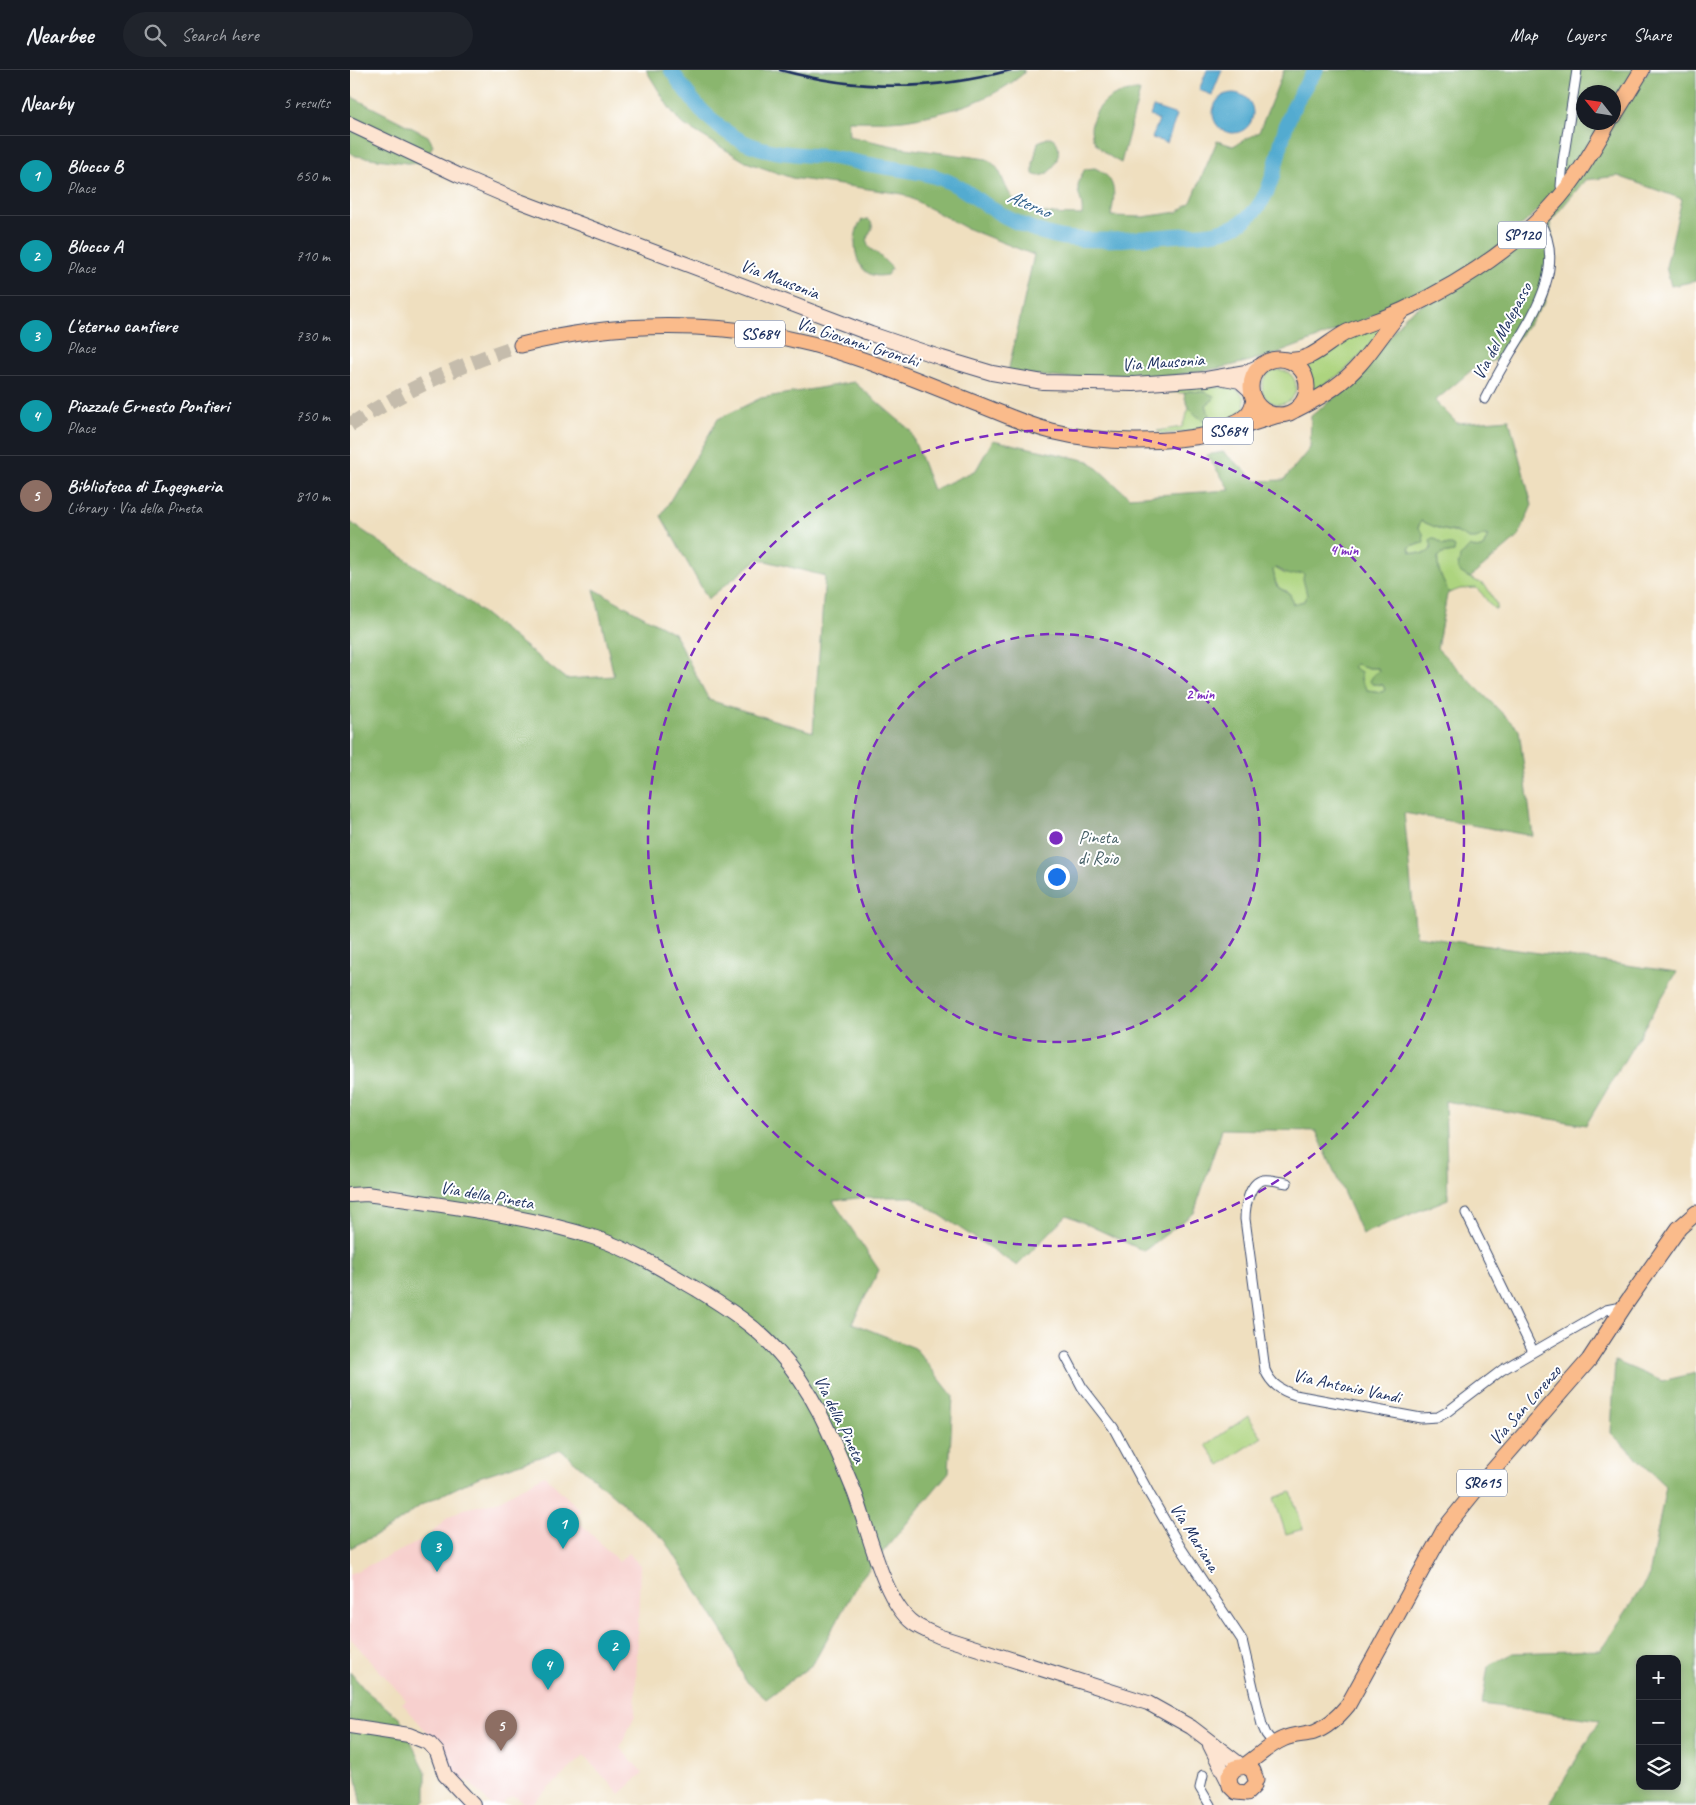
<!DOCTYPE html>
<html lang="en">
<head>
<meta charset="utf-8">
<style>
  :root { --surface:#171b24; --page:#20242c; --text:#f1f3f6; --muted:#9ea1a6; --line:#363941; --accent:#d1495b }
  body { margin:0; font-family:Caveat,sans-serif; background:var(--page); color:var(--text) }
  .controls { position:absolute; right:15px; bottom:15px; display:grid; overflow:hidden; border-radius:10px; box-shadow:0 2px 8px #0003 }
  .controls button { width:45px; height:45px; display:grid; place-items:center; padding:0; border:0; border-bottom:1px solid var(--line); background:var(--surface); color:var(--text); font:25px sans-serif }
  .compass { position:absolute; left:1226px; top:15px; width:45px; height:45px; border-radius:50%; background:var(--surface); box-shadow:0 2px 8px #0003; rotate:300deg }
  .you { position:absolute; left:706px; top:806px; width:18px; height:18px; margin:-12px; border:4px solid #fff; border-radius:50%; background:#1a73e8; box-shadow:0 0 0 8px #1a73e833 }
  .badge { display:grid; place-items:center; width:32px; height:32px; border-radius:50%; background:var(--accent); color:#fff; font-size:16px; font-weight:700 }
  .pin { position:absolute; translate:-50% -41px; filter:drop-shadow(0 1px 2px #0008) }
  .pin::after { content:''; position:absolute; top:26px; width:18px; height:15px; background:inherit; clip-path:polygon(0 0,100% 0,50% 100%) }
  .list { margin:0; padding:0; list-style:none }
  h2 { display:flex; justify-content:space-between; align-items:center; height:65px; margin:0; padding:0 20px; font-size:21px }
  h2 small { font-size:16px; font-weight:400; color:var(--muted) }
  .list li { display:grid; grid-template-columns:32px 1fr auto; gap:15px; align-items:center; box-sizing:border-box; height:80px; padding:0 20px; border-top:1px solid var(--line) }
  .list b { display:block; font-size:19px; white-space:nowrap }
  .list p { margin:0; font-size:16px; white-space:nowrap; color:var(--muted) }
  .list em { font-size:16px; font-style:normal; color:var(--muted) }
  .icon { flex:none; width:28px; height:28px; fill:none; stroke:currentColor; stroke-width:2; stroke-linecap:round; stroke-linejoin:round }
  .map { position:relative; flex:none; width:1346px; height:1735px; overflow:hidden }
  header { display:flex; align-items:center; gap:30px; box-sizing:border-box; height:70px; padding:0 25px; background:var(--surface); border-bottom:1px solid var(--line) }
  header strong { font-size:24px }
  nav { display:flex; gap:28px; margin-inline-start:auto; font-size:18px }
  .search { width:350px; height:45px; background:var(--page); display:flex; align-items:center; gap:12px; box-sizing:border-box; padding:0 18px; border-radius:28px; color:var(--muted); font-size:19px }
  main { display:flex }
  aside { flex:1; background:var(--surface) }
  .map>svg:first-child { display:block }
  .built { fill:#f7d0ce }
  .green { fill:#add47f; stroke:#64826e }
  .forest { fill:#8ab66e; stroke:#527266; fill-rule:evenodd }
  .water { fill:#53abd0; stroke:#376d97 }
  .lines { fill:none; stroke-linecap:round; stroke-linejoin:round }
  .river { stroke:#53abd0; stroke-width:15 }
  .trunk-tunnel { stroke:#c5bcac; stroke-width:15; stroke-dasharray:15 8; stroke-linecap:butt }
  .minor-casing { stroke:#3b496d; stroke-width:11 }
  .secondary-casing { stroke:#3b496d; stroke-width:16 }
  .primary-casing { stroke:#3b496d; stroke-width:17 }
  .trunk-casing { stroke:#3b496d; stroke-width:17 }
  .minor { stroke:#fff; stroke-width:9 }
  .secondary { stroke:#fde4d1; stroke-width:14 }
  .primary { stroke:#fabb8b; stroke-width:15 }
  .trunk { stroke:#fabb8b; stroke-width:15 }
  .rail { stroke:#1b2f5e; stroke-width:2.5 }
  .ring { fill:none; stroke:#7b2cbf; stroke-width:2.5; stroke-dasharray:9 6 }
  .labels { text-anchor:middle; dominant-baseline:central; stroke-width:4; stroke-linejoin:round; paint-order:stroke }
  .shield { fill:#fff; stroke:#5f6d8e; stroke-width:1 }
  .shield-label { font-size:16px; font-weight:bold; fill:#1b2f5e }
  .street-label { font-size:18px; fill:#1b2f5e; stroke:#fff }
  .park-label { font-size:18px; fill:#476168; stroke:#fff }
  .water-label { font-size:19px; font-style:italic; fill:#31618c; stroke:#fff }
  .centre { fill:#7b2cbf; stroke:#fff; stroke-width:2.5 }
  .ring-label { font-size:15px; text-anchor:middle; font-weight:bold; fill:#7b2cbf; stroke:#fff; stroke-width:4; stroke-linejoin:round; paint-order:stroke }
</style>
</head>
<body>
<header>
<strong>Nearbee</strong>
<div class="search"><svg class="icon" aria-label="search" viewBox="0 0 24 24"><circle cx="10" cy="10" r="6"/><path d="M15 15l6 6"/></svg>Search here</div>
<nav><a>Map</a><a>Layers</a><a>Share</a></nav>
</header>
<main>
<aside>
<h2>Nearby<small>5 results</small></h2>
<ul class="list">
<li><span class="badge" style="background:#0f9aa8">1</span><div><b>Blocco B</b><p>Place</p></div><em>650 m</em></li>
<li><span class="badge" style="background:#0f9aa8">2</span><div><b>Blocco A</b><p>Place</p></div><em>710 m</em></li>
<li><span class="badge" style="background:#0f9aa8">3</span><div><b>L'eterno cantiere</b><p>Place</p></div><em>730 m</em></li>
<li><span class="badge" style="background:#0f9aa8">4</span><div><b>Piazzale Ernesto Pontieri</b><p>Place</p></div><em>750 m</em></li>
<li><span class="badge" style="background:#8d6e63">5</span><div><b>Biblioteca di Ingegneria</b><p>Library · Via della Pineta</p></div><em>810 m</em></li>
</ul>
</aside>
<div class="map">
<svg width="1346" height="1735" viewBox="0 0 1346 1735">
  <rect width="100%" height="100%" fill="#fff"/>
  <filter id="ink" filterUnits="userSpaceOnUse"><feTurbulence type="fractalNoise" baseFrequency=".02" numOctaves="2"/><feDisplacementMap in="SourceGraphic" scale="10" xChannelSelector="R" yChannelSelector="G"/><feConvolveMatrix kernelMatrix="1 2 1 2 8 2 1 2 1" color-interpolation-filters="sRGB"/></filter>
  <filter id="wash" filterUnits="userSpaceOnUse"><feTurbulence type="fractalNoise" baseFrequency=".0096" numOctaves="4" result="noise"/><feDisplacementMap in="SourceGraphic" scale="20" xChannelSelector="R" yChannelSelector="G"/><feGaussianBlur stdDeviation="1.12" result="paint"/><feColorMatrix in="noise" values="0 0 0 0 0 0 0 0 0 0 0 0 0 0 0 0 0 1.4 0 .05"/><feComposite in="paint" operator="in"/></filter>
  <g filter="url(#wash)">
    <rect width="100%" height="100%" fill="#efdfbf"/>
    <polygon class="built" points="194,1405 231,1441 224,1447 269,1492 278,1483 290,1495 285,1645 270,1678 293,1703 270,1724 234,1686 180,1735 175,1735 168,1728 163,1726 157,1729 152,1735 141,1735 117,1710 111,1715 98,1698 94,1682 52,1633 56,1630 0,1568 0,1504 77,1468 96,1448 113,1439 146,1432"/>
    <g class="green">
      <polygon points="1045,245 1013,283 992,303 959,324 960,312 952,297 961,292 977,280"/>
      <circle cx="929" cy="317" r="17"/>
      <polygon points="852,316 881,318 889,321 894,327 895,338 881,351 853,360 812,364 807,361 832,357 839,338 845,344 858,340 856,335 859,331 855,322 839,321 834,323 802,321"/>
      <path d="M1071 451 1090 459 1102 462 1138 467 1133 477 1127 479 1108 493C1109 508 1124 508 1134 515 1140 519 1142 529 1147 535L1146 540C1138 535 1135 525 1126 518L1110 519 1099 523C1093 512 1086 500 1088 487L1092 484 1104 482 1097 475H1093L1085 468 1079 482 1073 484 1061 482 1059 478 1063 475H1069V453Z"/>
      <path d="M925 498 935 504 951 502 954 504 957 525 954 531 943 534 937 521C925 519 925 510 923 500Z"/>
      <polygon points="1006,594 1019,598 1027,598 1029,601 1022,614 1033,615 1035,620 1032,622 1017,620 1011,610 1011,602 1002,598"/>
      <polygon points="898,1346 912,1367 870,1395 856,1375"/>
      <polygon points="941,1422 953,1459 936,1464 924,1428"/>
    </g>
    <g class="forest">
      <path d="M296 0H674V3C642 31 595 44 553 50 535 52 516 51 498 51L499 66 548 77 637 89C651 99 649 102 656 117 669 147 704 144 732 145 734 124 720 123 735 99L745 98C768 109 765 125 761 146L793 147 828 142 841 132 867 71 883 76 909 62 934 0H1285L1264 35V22H1234V52L1253 53 1224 98 1197 132 1142 183 1081 220 1005 254 923 285 876 297 814 307 712 308 658 302 684 185 616 158 553 124 442 108 396 92 331 53 318 36Z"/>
      <path d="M1299 0H1346V211L1321 216 1316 197 1332 129 1268 106 1235 110 1200 152 1205 186 1195 232 1155 286 1123 299 1085 331 1107 353 1159 349 1182 435 1168 467 1120 508 1111 503 1108 498 1110 487 1120 476 1127 479 1133 477 1138 466 1135 465 1126 469H1119L1106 462 1090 459 1071 451 1069 453V458L1073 463 1074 473 1063 475 1059 478 1061 482C1070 484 1077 485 1082 478L1080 470 1082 468H1085L1093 475H1102L1105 477 1104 482 1092 484 1088 487C1086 500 1094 512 1099 523L1097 525 1087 578 1169 660 1183 766 1054 743 1066 866 1327 902 1236 1055 1095 1031 1098 1129 1012 1164 966 1061 872 1059 844 1143 794 1181 717 1145 667 1196 563 1127H516L483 1131 529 1200 502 1253 565 1278 603 1326 599 1402 509 1511 463 1594 416 1629 395 1610 378 1570 315 1470 211 1380 129 1407 71 1435 40 1458 0 1478V452L118 531 216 609 264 606 244 519 324 563 359 630 463 662 475 506 408 489 358 529 311 446 368 349 411 328 504 312 560 360 583 420 626 400 643 370 739 391 779 427 880 420 857 385 873 382 907 411 934 410 960 378 961 346 1005 311 1056 245 1170 175ZM925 498C939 502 933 508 951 503L954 504 953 509 957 525 954 531 943 534 940 524 929 518 926 515 923 500ZM1006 594 1019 598H1028L1029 601 1024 604 1020 611 1022 614 1033 615 1035 620 1032 622 1017 620 1011 610V602L1003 597Z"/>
      <path d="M779 21H790L771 93C750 82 731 66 747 41 755 29 765 24 779 21Z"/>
      <polygon points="0,26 78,66 83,75 79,83 69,93 56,93 6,86 0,83"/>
      <path d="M700 67C720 74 701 115 683 104V94L688 72Z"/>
      <path d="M518 149C528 157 517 162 517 171 517 180 526 181 530 186 534 190 538 194 542 198L537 205C530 206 525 207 518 203 503 194 501 163 512 150Z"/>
      <path d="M839 321 855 322 864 326 863 330 856 335 859 345 858 349 855 351C843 345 836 336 834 323Z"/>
      <path d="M1265 1291 1312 1311 1346 1303V1735H1199L1250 1650 1132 1634 1138 1596 1163 1583 1251 1580 1299 1506 1316 1416 1261 1363ZM1290 1589H1327V1716H1290Z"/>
      <polygon points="0,1602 15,1620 50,1649 76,1702 76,1730 70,1735 12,1735 3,1690 0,1688"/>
    </g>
    <g class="water">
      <polygon points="857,0 872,0 862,25 849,20"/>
      <circle cx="883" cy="43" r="20"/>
      <polygon points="803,37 827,45 817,73 802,68 809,50 800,46"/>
    </g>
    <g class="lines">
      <path class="river" d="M321 0C340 29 362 57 394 72 422 85 450 84 480 87 494 89 509 93 523 95 544 99 565 100 586 107 614 115 635 138 662 150 678 158 697 165 715 168 749 172 784 169 819 166 843 164 871 166 892 152 925 130 925 87 937 53 944 34 954 16 966 0"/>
    </g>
  </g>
  <g filter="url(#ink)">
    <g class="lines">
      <path class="trunk-tunnel" d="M0 355C53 321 111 294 171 275"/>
      <g class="minor-casing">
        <g id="minor">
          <polyline points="1214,121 1211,116 1213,91 1227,0"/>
          <path d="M1135 329C1143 313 1152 297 1161 282 1184 244 1218 193 1188 150"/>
          <path d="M937 1113C930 1112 921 1109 913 1110 899 1113 895 1137 895 1149L915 1300C921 1314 930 1320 945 1325L1071 1348 1088 1347 1097 1342 1152 1300 1256 1240 1266 1238 1271 1240"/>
          <polyline points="1116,1143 1183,1281"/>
          <polyline points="716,1287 732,1317 763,1357 800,1425 831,1478 892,1570 912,1655 916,1664 924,1674"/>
          <polyline points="853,1705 850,1718 860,1735"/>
        </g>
      </g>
      <g class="secondary-casing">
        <g id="secondary">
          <polyline points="0,54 108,105 164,129 521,264 592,288 642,303 693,312 784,314 856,309 896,302 912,295"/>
          <polyline points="874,308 890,311 901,321"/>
          <path d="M0 1125 17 1124C94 1136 172 1144 246 1168 281 1180 317 1202 348 1220 377 1238 407 1257 429 1283 465 1322 484 1373 504 1421 518 1457 533 1531 563 1553 571 1559 582 1563 591 1567L798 1633 841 1657 892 1696"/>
          <polyline points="0,1656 59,1665 79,1673 87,1682 95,1705 123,1735"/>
          <polyline points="860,1675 879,1713"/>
        </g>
      </g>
      <g class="primary-casing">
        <g id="primary">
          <polyline points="1264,46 1292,0"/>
          <circle cx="929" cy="317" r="28"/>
          <path d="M937 290C961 293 977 272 997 262 1016 254 1035 248 1053 240 1117 210 1178 170 1221 113 1235 94 1247 73 1259 52"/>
          <path d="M947 339C970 328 993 314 1010 294 1025 277 1036 258 1051 242"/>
          <path d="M894 1696C907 1687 919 1675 933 1669 943 1664 954 1665 964 1662 978 1657 989 1646 998 1635L1095 1458 1124 1422 1239 1290 1275 1235 1329 1158 1346 1143"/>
          <polyline points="904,1716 897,1723 886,1722 880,1716 879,1706 885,1698 896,1696 903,1701 906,1710"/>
        </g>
      </g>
      <g class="trunk-casing">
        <g id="trunk">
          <path d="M171 275C265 251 368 250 462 274 516 289 568 310 620 331 647 341 673 354 701 361 753 374 815 374 868 363 888 359 908 351 928 345"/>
          <path d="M884 353C896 348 902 342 904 329"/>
        </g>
      </g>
      <use href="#minor" class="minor"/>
      <use href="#secondary" class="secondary"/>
      <use href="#primary" class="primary"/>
      <use href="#trunk" class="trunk"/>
      <path class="rail" d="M430 0C506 21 584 21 661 0"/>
    </g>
  </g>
  <circle cx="706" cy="768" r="204" fill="#7b2cbf" fill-opacity=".12"/>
  <g class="ring">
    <circle cx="706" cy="768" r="204"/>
    <circle cx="706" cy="768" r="408"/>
  </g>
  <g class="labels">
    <g class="shield">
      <rect x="1148" y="151.5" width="48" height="27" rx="4"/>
      <rect x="385" y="250.5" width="50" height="27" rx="4"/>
      <rect x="853" y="347.5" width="50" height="27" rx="4"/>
      <rect x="1107" y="1399.5" width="50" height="27" rx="4"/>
    </g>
    <g class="shield-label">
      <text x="1172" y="165">SP120</text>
      <text x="410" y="264">SS684</text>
      <text x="878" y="361">SS684</text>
      <text x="1132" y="1413">SR615</text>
    </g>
    <g class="street-label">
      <text transform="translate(430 209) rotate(21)">Via Mausonia</text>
      <text transform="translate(1152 261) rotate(-62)">Via del Malepasso</text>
      <text transform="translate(508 272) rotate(18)">Via Giovanni Gronchi</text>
      <text transform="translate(813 292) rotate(-4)">Via Mausonia</text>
      <text transform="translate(137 1125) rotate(10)">Via della Pineta</text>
      <text transform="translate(997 1316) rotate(12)">Via Antonio Vandi</text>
      <text transform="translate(1175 1335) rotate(-49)">Via San Lorenzo</text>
      <text transform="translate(490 1349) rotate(64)">Via della Pineta</text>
      <text transform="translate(845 1467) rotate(58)">Via Mariana</text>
    </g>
    <g class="park-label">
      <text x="748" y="767">Pineta<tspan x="748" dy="21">di Roio</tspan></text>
    </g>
    <g class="water-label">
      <text transform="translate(679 134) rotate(23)">Aterno</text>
    </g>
  </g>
  <circle cx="706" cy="768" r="8" class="centre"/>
  <g class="ring-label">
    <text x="994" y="485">4 min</text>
    <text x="850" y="629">2 min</text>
  </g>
</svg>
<div class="controls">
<button>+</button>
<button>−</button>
<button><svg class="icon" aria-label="layers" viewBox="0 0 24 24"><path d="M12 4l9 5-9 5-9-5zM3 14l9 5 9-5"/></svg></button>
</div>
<svg class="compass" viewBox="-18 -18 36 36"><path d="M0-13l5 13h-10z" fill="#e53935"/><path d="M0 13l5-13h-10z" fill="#9ea1a6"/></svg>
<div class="you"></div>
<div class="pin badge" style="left:213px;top:1479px;background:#0f9aa8">1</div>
<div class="pin badge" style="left:264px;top:1601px;background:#0f9aa8">2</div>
<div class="pin badge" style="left:87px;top:1502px;background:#0f9aa8">3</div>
<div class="pin badge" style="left:198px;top:1620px;background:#0f9aa8">4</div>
<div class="pin badge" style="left:151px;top:1681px;background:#8d6e63">5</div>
</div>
</main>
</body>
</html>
